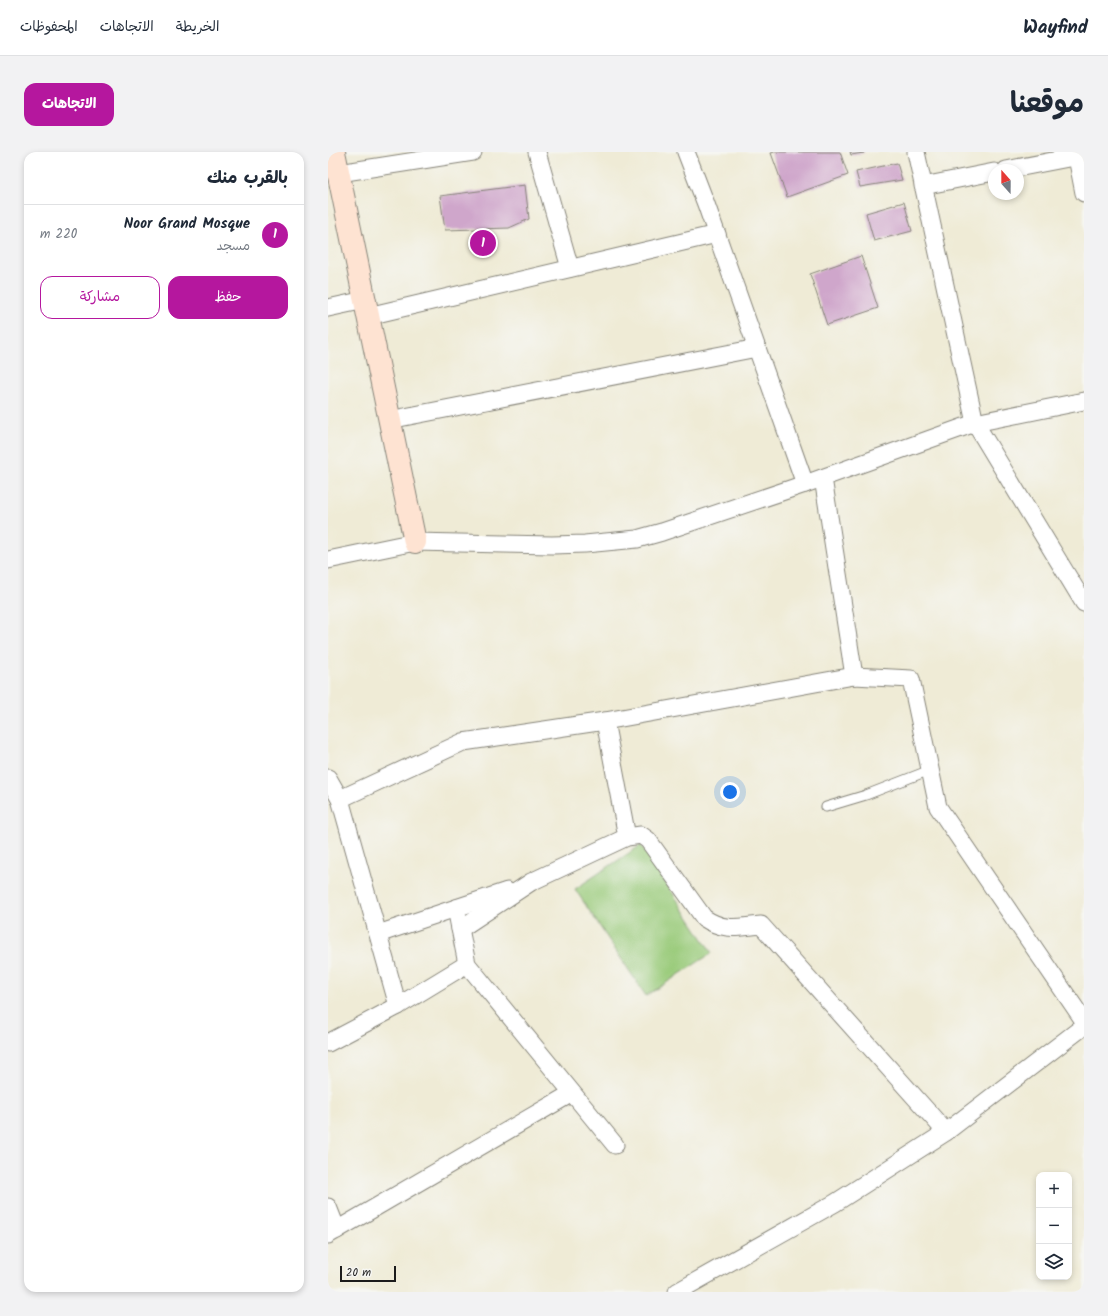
<!DOCTYPE html>
<html lang="ar">
<head>
<meta charset="utf-8">
<style>
  :root { --surface:#fff; --page:#f2f2f3; --text:#1f2937; --muted:#747a83; --line:#e0e1e3; --accent:#b5179e }
  body { margin:0; font-family:Kalam,"Playpen Sans Arabic",sans-serif; background:var(--page); color:var(--text); direction:rtl }
  .controls { position:absolute; right:12px; bottom:12px; display:grid; overflow:hidden; border-radius:8px; box-shadow:0 2px 6px #0003 }
  .controls button { width:36px; height:36px; display:grid; place-items:center; padding:0; border:0; border-bottom:1px solid var(--line); background:var(--surface); color:var(--text); font:20px sans-serif }
  .compass { position:absolute; left:660px; top:12px; width:36px; height:36px; border-radius:50%; background:var(--surface); box-shadow:0 2px 6px #0003; rotate:339deg }
  .scale { position:absolute; left:12px; bottom:10px; width:56px; box-sizing:border-box; padding-left:4px; border:2px solid #1c1c1c; border-top:0; font-size:11px; line-height:14px; white-space:nowrap; color:#1c1c1c; -webkit-text-stroke:3px #f6f6f2; paint-order:stroke }
  .you { position:absolute; left:402px; top:640px; width:14px; height:14px; margin:-10px; border:3px solid #fff; border-radius:50%; background:#1a73e8; box-shadow:0 0 0 6px #1a73e833 }
  .badge { display:grid; place-items:center; width:26px; height:26px; border-radius:50%; background:var(--accent); color:#fff; font-size:13px; font-weight:700 }
  .pin { position:absolute; translate:-50% -50%; border:2px solid #fff; box-shadow:0 1px 4px #0006 }
  .list { margin:0; padding:0; list-style:none }
  h2 { display:flex; justify-content:space-between; align-items:center; height:52px; margin:0; padding:0 16px; font-size:17px }
  h2 small { font-size:13px; font-weight:400; color:var(--muted) }
  .list li { display:grid; grid-template-columns:26px 1fr auto; gap:12px; align-items:center; box-sizing:border-box; height:60px; padding:0 16px; border-top:1px solid var(--line) }
  .list b { display:block; font-size:15px; white-space:nowrap }
  .list p { margin:0; font-size:13px; white-space:nowrap; color:var(--muted) }
  .list em { font-size:13px; font-style:normal; color:var(--muted) }
  .actions { display:flex; gap:8px; padding:12px 16px }
  .actions a { flex:1; padding:9px 0; border:1px solid var(--accent); border-radius:12px; text-align:center; font-size:14px; color:var(--accent) }
  .actions .main { background:var(--accent); color:#fff }
  .icon { flex:none; width:22px; height:22px; fill:none; stroke:currentColor; stroke-width:2; stroke-linecap:round; stroke-linejoin:round }
  .map { position:relative; flex:none; width:756px; height:1140px; overflow:hidden; direction:ltr; border-radius:12px }
  header { display:flex; align-items:center; gap:24px; box-sizing:border-box; height:56px; padding:0 20px; background:var(--surface); border-bottom:1px solid var(--line) }
  header strong { font-size:19px }
  nav { display:flex; gap:22px; margin-inline-start:auto; font-size:14px }
  .intro { display:flex; align-items:center; justify-content:space-between; box-sizing:border-box; height:96px; padding:0 24px }
  h1 { margin:0; font-size:28px }
  .button { padding:10px 18px; border-radius:12px; background:var(--accent); color:#fff; font-size:14px; font-weight:700 }
  main { display:flex; gap:24px; padding:0 24px }
  aside { flex:1; background:var(--surface); border-radius:12px; box-shadow:0 2px 6px #0003 }
  .map>svg:first-child { display:block }
  .green { fill:#9acb7a; stroke:#5b744b }
  .building { fill:#cfa6cb }
  .lines { fill:none; stroke-linecap:round; stroke-linejoin:round }
  .lane-casing { stroke:#868479; stroke-width:11 }
  .street-casing { stroke:#868479; stroke-width:19 }
  .secondary-casing { stroke:#868479; stroke-width:24 }
  .lane { stroke:#fff; stroke-width:9 }
  .street { stroke:#fff; stroke-width:17 }
  .secondary { stroke:#fee3d2; stroke-width:22 }
</style>
</head>
<body>
<header>
<strong>Wayfind</strong>
<nav><a>الخريطة</a><a>الاتجاهات</a><a>المحفوظات</a></nav>
</header>
<div class="intro"><h1>موقعنا</h1><a class="button">الاتجاهات</a></div>
<main>
<div class="map">
<svg width="756" height="1140" viewBox="0 0 756 1140">
  <rect width="100%" height="100%" fill="#f6f6f2"/>
  <filter id="ink" filterUnits="userSpaceOnUse"><feTurbulence type="fractalNoise" baseFrequency=".025" numOctaves="2"/><feDisplacementMap in="SourceGraphic" scale="8" xChannelSelector="R" yChannelSelector="G"/><feConvolveMatrix kernelMatrix="1 2 1 2 8 2 1 2 1" color-interpolation-filters="sRGB"/></filter>
  <filter id="wash" filterUnits="userSpaceOnUse"><feTurbulence type="fractalNoise" baseFrequency=".012" numOctaves="4" result="noise"/><feDisplacementMap in="SourceGraphic" scale="16" xChannelSelector="R" yChannelSelector="G"/><feGaussianBlur stdDeviation="0.9" result="paint"/><feColorMatrix in="noise" values="0 0 0 0 0 0 0 0 0 0 0 0 0 0 0 0 0 1.4 0 .05"/><feComposite in="paint" operator="in"/></filter>
  <g filter="url(#wash)">
    <rect width="100%" height="100%" fill="#efebd6"/>
    <polygon class="green" points="313,693 384,801 318,844 247,737"/>
    <g id="blocks">
      <g class="building">
        <polygon points="447,0 512,0 520,23 459,45 443,1"/>
        <polygon points="522,0 536,0 536,1 523,3"/>
        <polygon points="569,11 574,28 532,35 528,20"/>
        <polygon points="197,33 201,67 181,76 117,78 112,44"/>
        <polygon points="576,50 584,79 546,89 538,61"/>
        <polygon points="533,104 550,156 499,173 482,122"/>
      </g>
    </g>
  </g>
  <g filter="url(#ink)">
    <use href="#blocks" fill-opacity="0" stroke="#868479" stroke-width="1"/>
    <g class="lines">
      <g class="lane-casing">
        <polyline id="lane" points="498,655 538,643 602,618"/>
      </g>
      <g class="street-casing">
        <g id="street">
          <polyline points="209,0 242,116"/>
          <polyline points="358,0 378,52 477,332"/>
          <polyline points="588,0 647,271 756,451"/>
          <polyline points="748,0 756,41"/>
          <polyline points="678,18 756,3"/>
          <polyline points="11,21 145,0"/>
          <polyline points="595,34 666,20"/>
          <polyline points="0,156 37,148"/>
          <polyline points="40,164 389,82"/>
          <polyline points="61,268 429,196"/>
          <polyline points="495,326 526,524"/>
          <polyline points="0,408 87,390 224,393 257,392 309,387 334,380 477,332 647,271 756,249"/>
          <polyline points="277,569 299,685"/>
          <polyline points="0,626 12,647 70,854"/>
          <polyline points="12,647 135,590 277,569 526,524 583,527 610,655 756,869"/>
          <polyline points="128,756 139,812 287,993"/>
          <path d="M132 777 203 730 299 685 313 683 320 688 376 766C397 780 410 775 433 773L618 980"/>
          <polyline points="50,782 179,739"/>
          <polyline points="0,891 70,854 139,812"/>
          <polyline points="0,1055 9,1078"/>
          <polyline points="0,1083 244,941"/>
          <polyline points="349,1140 507,1051 618,980 756,874"/>
        </g>
      </g>
      <g class="secondary-casing">
        <polyline id="secondary" points="6,0 87,390"/>
      </g>
      <use href="#lane" class="lane"/>
      <use href="#street" class="street"/>
      <use href="#secondary" class="secondary"/>
    </g>
  </g>
</svg>
<div class="controls">
<button>+</button>
<button>−</button>
<button><svg class="icon" aria-label="layers" viewBox="0 0 24 24"><path d="M12 4l9 5-9 5-9-5zM3 14l9 5 9-5"/></svg></button>
</div>
<svg class="compass" viewBox="-18 -18 36 36"><path d="M0-13l5 13h-10z" fill="#e53935"/><path d="M0 13l5-13h-10z" fill="#747a83"/></svg>
<div class="scale">20 m</div>
<div class="you"></div>
<div class="pin badge" style="left:155px;top:91px">1</div>
</div>
<aside>
<h2>بالقرب منك<small></small></h2>
<ul class="list">
<li><span class="badge">1</span><div><b>Noor Grand Mosque</b><p>مسجد</p></div><em>220 m</em></li>
</ul>
<div class="actions"><a class="main">حفظ</a><a>مشاركة</a></div>
</aside>
</main>
</body>
</html>
